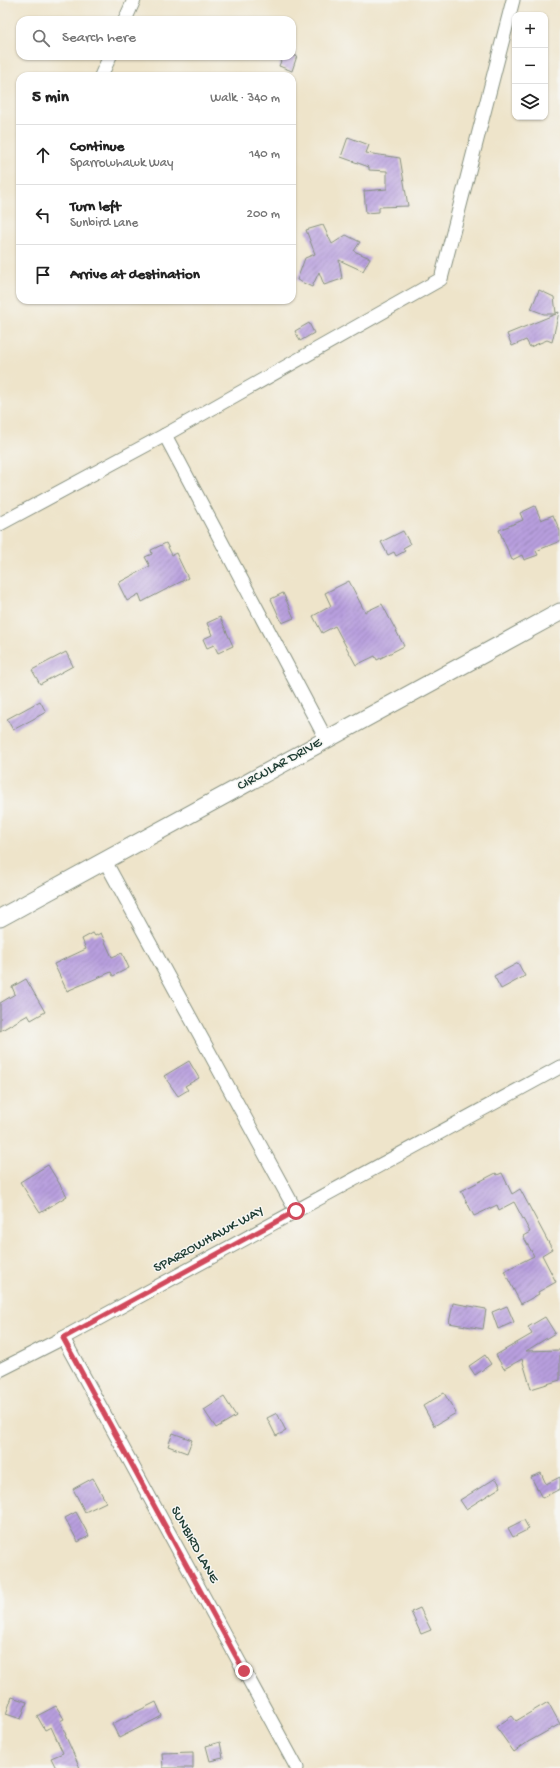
<!DOCTYPE html>
<html lang="en">
<head>
<meta charset="utf-8">
<style>
  :root { --surface:#fff; --page:#f6f6f6; --text:#222; --muted:#767676; --line:#e0e0e0 }
  body { margin:0; font-family:"Gochi Hand",sans-serif; background:var(--page); color:var(--text) }
  .controls { position:absolute; right:12px; top:12px; display:grid; overflow:hidden; border-radius:8px; box-shadow:0 1px 3px #0004 }
  .controls button { width:36px; height:36px; display:grid; place-items:center; padding:0; border:0; border-bottom:1px solid var(--line); background:var(--surface); color:var(--text); font:20px sans-serif }
  .stop { position:absolute; width:12px; height:12px; margin:-9px; border:3px solid #d1495b; border-radius:50%; background:#fff }
  .stop.end { background:#d1495b; border-color:#fff; box-shadow:0 1px 4px #0008 }
  .list { margin:0; padding:0; list-style:none }
  h2 { display:flex; justify-content:space-between; align-items:center; height:52px; margin:0; padding:0 16px; font-size:17px }
  h2 small { font-size:13px; font-weight:400; color:var(--muted) }
  .list li { display:grid; grid-template-columns:26px 1fr auto; gap:12px; align-items:center; box-sizing:border-box; height:60px; padding:0 16px; border-top:1px solid var(--line) }
  .list b { display:block; font-size:15px; white-space:nowrap }
  .list p { margin:0; font-size:13px; white-space:nowrap; color:var(--muted) }
  .list em { font-size:13px; font-style:normal; color:var(--muted) }
  .icon { flex:none; width:22px; height:22px; fill:none; stroke:currentColor; stroke-width:2; stroke-linecap:round; stroke-linejoin:round }
  .map { position:relative; flex:none; width:560px; height:1768px; overflow:hidden }
  .search { position:absolute; background:var(--surface); box-shadow:0 1px 3px #0004; left:16px; top:16px; width:280px; height:44px; display:flex; align-items:center; gap:10px; box-sizing:border-box; padding:0 14px; border-radius:12px; color:var(--muted); font-size:15px }
  .panel { position:absolute; background:var(--surface); box-shadow:0 1px 3px #0004; left:16px; top:72px; width:280px; height:232px; border-radius:12px }
  .map>svg:first-child { display:block }
  .building { fill:url(#building-hatch) }
  .lines { fill:none; stroke-linecap:round; stroke-linejoin:round }
  .minor-casing { stroke:#86907f; stroke-width:15 }
  .tertiary-casing { stroke:#86907f; stroke-width:19 }
  .minor { stroke:#fff; stroke-width:13 }
  .tertiary { stroke:#fff; stroke-width:17 }
  .route { stroke:#d1495b; stroke-width:5 }
  .labels { text-anchor:middle; dominant-baseline:central; stroke-width:3; stroke-linejoin:round; paint-order:stroke }
  .street-label { font-size:14px; fill:#1f3d34; stroke:#f6f6f2 }
</style>
</head>
<body>
<div class="map">
<svg width="560" height="1768" viewBox="0 0 560 1768">
  <defs>
    <pattern id="building-hatch" width="6" height="6" patternUnits="userSpaceOnUse"><rect width="6" height="6" fill="#b89fde"/><path d="M-1 1l2-2M0 6l6-6M5 7l2-2" fill="none" stroke="#9583b5"/></pattern>
  </defs>
  <rect width="100%" height="100%" fill="#f6f6f2"/>
  <filter id="ink" filterUnits="userSpaceOnUse"><feTurbulence type="fractalNoise" baseFrequency=".025" numOctaves="2"/><feDisplacementMap in="SourceGraphic" scale="8" xChannelSelector="R" yChannelSelector="G"/><feConvolveMatrix kernelMatrix="1 2 1 2 8 2 1 2 1" color-interpolation-filters="sRGB"/></filter>
  <filter id="wash" filterUnits="userSpaceOnUse"><feTurbulence type="fractalNoise" baseFrequency=".012" numOctaves="4" result="noise"/><feDisplacementMap in="SourceGraphic" scale="16" xChannelSelector="R" yChannelSelector="G"/><feGaussianBlur stdDeviation="0.9" result="paint"/><feColorMatrix in="noise" values="0 0 0 0 0 0 0 0 0 0 0 0 0 0 0 0 0 1.4 0 .05"/><feComposite in="paint" operator="in"/></filter>
  <g filter="url(#wash)">
    <rect width="100%" height="100%" fill="#eee4ca"/>
    <g id="blocks">
      <g class="building">
        <polygon points="283,56 297,56 292,71 279,66"/>
        <polygon points="348,137 369,145 366,153 400,158 408,206 379,207 379,212 366,213 364,191 387,189 387,171 369,170 369,167 341,157"/>
        <polygon points="323,225 332,244 346,235 360,242 354,251 370,258 363,271 339,260 342,279 324,285 319,272 312,287 297,280 305,258 315,254 306,230"/>
        <polygon points="539,290 554,297 556,313 559,312 552,342 547,340 530,347 526,340 512,346 507,334 556,314 544,314 531,309"/>
        <polygon points="309,323 314,333 300,341 295,331"/>
        <polygon points="535,506 541,520 553,515 560,531 560,541 536,551 538,555 524,560 522,555 512,560 499,530 523,520 520,513"/>
        <polygon points="403,531 410,544 403,548 405,551 396,556 394,552 388,555 381,542"/>
        <polygon points="166,543 172,555 176,553 188,578 142,602 139,594 127,601 118,583 150,566 145,557 152,554 151,550"/>
        <polygon points="349,581 365,612 382,604 404,646 377,660 375,656 356,665 335,626 322,633 313,616 331,606 325,593"/>
        <polygon points="283,593 294,618 282,623 271,599"/>
        <polygon points="220,617 233,646 218,653 214,645 207,648 203,639 212,635 207,623"/>
        <polygon points="66,652 73,666 40,684 32,670"/>
        <polygon points="40,701 46,712 13,730 7,719"/>
        <polygon points="93,933 95,936 101,933 112,957 122,953 129,968 113,976 111,972 67,991 54,964 86,949 82,939"/>
        <polygon points="518,963 525,976 501,989 494,976"/>
        <polygon points="26,979 45,1012 31,1020 28,1015 0,1031 0,1003 15,994 12,987"/>
        <polygon points="189,1061 199,1078 185,1086 188,1090 178,1096 164,1076"/>
        <polygon points="48,1165 67,1196 40,1213 20,1182"/>
        <polygon points="496,1173 497,1175 502,1173 512,1194 520,1189 552,1249 542,1255 556,1282 538,1292 539,1294 521,1304 504,1271 534,1256 523,1236 530,1232 514,1202 499,1210 497,1205 474,1216 461,1191"/>
        <polygon points="453,1303 486,1309 483,1329 449,1323"/>
        <polygon points="507,1306 514,1322 498,1329 492,1312"/>
        <polygon points="545,1317 555,1333 526,1351 560,1350 560,1380 531,1389 522,1359 504,1369 496,1355 532,1334 528,1327"/>
        <polygon points="485,1355 491,1364 475,1375 469,1366"/>
        <polygon points="444,1393 456,1413 434,1426 423,1406"/>
        <polygon points="224,1397 236,1416 216,1428 204,1410"/>
        <polygon points="277,1413 286,1431 276,1436 267,1418"/>
        <polygon points="173,1433 192,1440 187,1453 168,1446"/>
        <polygon points="541,1473 546,1484 560,1477 560,1489 542,1498 531,1477"/>
        <polygon points="93,1478 106,1502 85,1512 73,1489"/>
        <polygon points="496,1478 501,1487 466,1509 460,1500"/>
        <polygon points="76,1512 89,1536 78,1542 65,1518"/>
        <polygon points="524,1520 529,1529 513,1537 508,1528"/>
        <polygon points="420,1608 431,1630 421,1634 411,1612"/>
        <polygon points="12,1697 27,1702 21,1719 6,1714"/>
        <polygon points="156,1702 162,1716 119,1738 112,1724"/>
        <polygon points="548,1702 560,1724 528,1742 514,1752 496,1727 512,1716 516,1721"/>
        <polygon points="56,1706 64,1719 60,1721 66,1735 65,1735 80,1768 56,1768 51,1758 63,1753 51,1727 45,1730 37,1716"/>
        <polygon points="220,1742 223,1758 210,1761 206,1746"/>
        <polygon points="193,1752 193,1768 163,1768 162,1753"/>
      </g>
    </g>
  </g>
  <g filter="url(#ink)">
    <use href="#blocks" fill-opacity="0" stroke="#86907f" stroke-width="1"/>
    <g class="lines">
      <g class="minor-casing">
        <g id="minor">
          <polyline points="125,20 134,0"/>
          <polyline points="101,76 110,56"/>
          <polyline points="165,435 326,739"/>
          <polyline points="0,524 165,435 441,279 513,0"/>
          <polyline points="105,861 296,1211"/>
          <polyline points="63,1338 297,1768"/>
          <polyline points="0,1370 63,1338 560,1067"/>
        </g>
      </g>
      <g class="tertiary-casing">
        <polyline id="tertiary" points="0,918 560,612"/>
      </g>
      <use href="#minor" class="minor"/>
      <use href="#tertiary" class="tertiary"/>
    </g>
  </g>
  <g class="lines" filter="url(#ink)">
    <polyline class="route" points="244,1671 63,1338 296,1211"/>
  </g>
  <g class="labels">
    <g class="street-label">
      <text transform="translate(280 765) rotate(-29)">CIRCULAR DRIVE</text>
      <text transform="translate(209 1240) rotate(-29)">SPARROWHAWK WAY</text>
      <text transform="translate(194 1545) rotate(61)">SUNBIRD LANE</text>
    </g>
  </g>
</svg>
<div class="controls">
<button>+</button>
<button>−</button>
<button><svg class="icon" aria-label="layers" viewBox="0 0 24 24"><path d="M12 4l9 5-9 5-9-5zM3 14l9 5 9-5"/></svg></button>
</div>
<div class="stop" style="left:296px;top:1211px"></div>
<div class="stop end" style="left:244px;top:1671px"></div>
<div class="search"><svg class="icon" aria-label="search" viewBox="0 0 24 24"><circle cx="10" cy="10" r="6"/><path d="M15 15l6 6"/></svg>Search here</div>
<section class="panel">
<h2>5 min<small>Walk · 340 m</small></h2>
<ul class="list">
<li><svg class="icon" aria-label="ahead" viewBox="0 0 24 24"><path d="M12 20V5M6 11l6-6 6 6"/></svg><div><b>Continue</b><p>Sparrowhawk Way</p></div><em>140 m</em></li>
<li><svg class="icon" aria-label="left" viewBox="0 0 24 24"><path d="M17 20v-9H6M10 6l-5 5 5 5"/></svg><div><b>Turn left</b><p>Sunbird Lane</p></div><em>200 m</em></li>
<li><svg class="icon" aria-label="arrive" viewBox="0 0 24 24"><path d="M6 21V4h12l-3 4 3 4H6"/></svg><div><b>Arrive at destination</b></div></li>
</ul>
</section>
</div>
</body>
</html>
